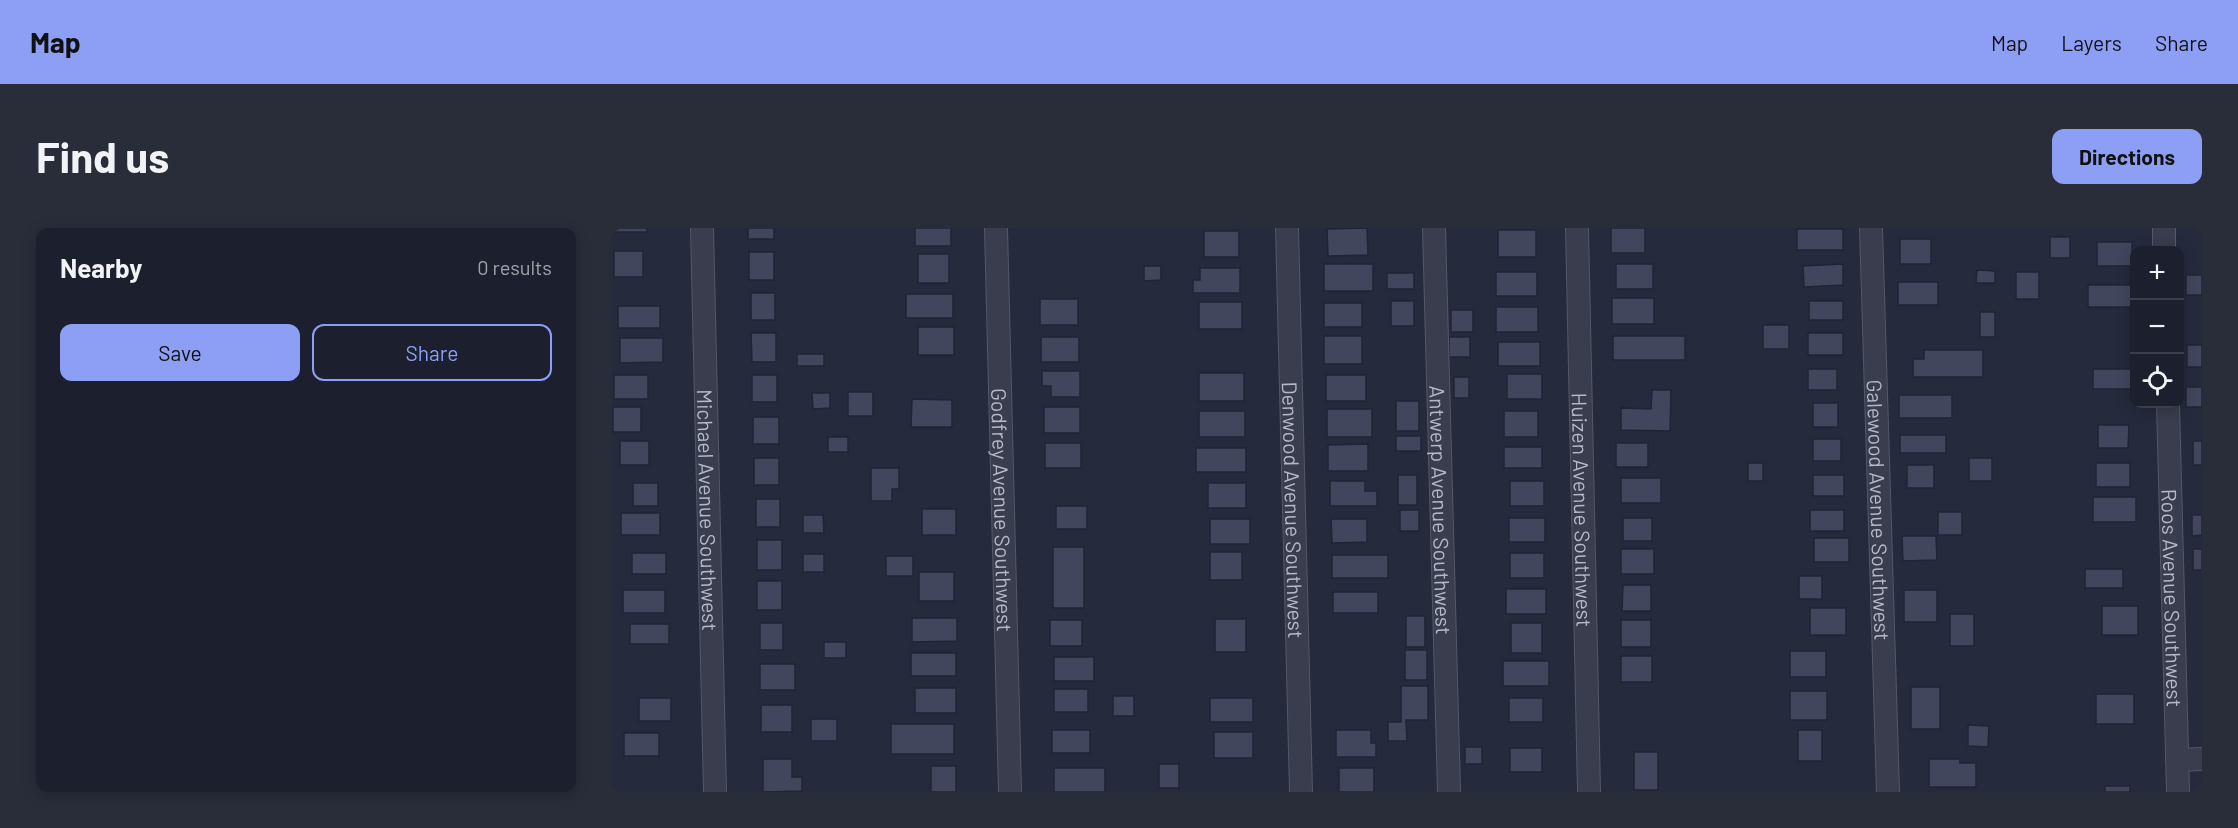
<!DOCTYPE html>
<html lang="en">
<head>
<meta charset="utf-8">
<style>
  :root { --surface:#1c202e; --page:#292d3a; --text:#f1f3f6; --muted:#a0a3aa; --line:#3a3e4a; --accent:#8d9ff5 }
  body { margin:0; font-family:Barlow,sans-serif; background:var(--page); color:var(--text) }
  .controls { position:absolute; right:18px; top:18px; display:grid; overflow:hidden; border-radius:12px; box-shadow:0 3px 15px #0003 }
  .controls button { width:54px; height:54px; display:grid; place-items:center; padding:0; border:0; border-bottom:2px solid var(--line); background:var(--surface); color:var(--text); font:30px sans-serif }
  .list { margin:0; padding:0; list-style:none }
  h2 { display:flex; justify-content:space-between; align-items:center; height:78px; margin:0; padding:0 24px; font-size:26px }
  h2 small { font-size:20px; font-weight:400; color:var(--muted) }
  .actions { display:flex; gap:12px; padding:18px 24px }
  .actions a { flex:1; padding:14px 0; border:2px solid var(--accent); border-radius:12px; text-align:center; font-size:21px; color:var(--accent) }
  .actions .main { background:var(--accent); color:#111 }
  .icon { flex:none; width:33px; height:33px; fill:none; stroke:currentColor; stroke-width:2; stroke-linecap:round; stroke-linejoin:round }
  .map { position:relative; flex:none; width:1590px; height:564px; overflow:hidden; border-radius:12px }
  header { display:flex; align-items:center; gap:36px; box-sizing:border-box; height:84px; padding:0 30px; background:var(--accent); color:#111 }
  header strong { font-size:28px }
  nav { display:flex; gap:33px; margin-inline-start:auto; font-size:21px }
  .intro { display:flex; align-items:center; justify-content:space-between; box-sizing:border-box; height:144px; padding:0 36px }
  h1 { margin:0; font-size:42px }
  .button { padding:15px 27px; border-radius:12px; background:var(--accent); color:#111; font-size:21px; font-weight:700 }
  main { display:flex; gap:36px; padding:0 36px }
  aside { flex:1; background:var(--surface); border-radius:12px; box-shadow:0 3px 15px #0003 }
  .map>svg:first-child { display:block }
  .building { fill:#41465d; stroke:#202434; stroke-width:1.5 }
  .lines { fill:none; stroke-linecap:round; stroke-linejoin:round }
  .minor-casing { stroke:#545868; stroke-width:24 }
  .minor { stroke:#393d4d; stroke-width:22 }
  .labels { text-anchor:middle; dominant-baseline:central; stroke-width:6; stroke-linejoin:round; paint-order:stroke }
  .street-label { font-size:21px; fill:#b4b8c8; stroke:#1e2232 }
</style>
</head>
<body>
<header>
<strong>Map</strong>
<nav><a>Map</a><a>Layers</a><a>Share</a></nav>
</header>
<div class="intro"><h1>Find us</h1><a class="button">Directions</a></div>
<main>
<aside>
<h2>Nearby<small>0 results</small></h2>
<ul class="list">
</ul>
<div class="actions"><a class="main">Save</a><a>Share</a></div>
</aside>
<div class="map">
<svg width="1590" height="564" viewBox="0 0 1590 564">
  <rect width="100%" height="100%" fill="#252a3d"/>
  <g class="building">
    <rect x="0" y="0" width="35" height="4"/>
    <rect x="136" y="0" width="26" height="11"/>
    <rect x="303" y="0" width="36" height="18"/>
    <polygon points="755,0 756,27 716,28 715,1"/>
    <rect x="999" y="0" width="34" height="25"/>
    <rect x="1185" y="1" width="46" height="21"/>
    <rect x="886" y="2" width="38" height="27"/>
    <rect x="592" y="3" width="35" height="26"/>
    <rect x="1438" y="9" width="20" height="21"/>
    <rect x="1288" y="11" width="31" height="25"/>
    <rect x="1485" y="14" width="35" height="24"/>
    <rect x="2" y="23" width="29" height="26"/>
    <rect x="137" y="24" width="25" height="28"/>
    <rect x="306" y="26" width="31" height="29"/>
    <rect x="712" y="36" width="49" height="27"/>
    <rect x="1004" y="36" width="37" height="25"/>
    <polygon points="1231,36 1231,57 1192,59 1191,38"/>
    <polygon points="532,38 549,38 549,52 532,53"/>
    <polygon points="588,40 628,40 628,65 581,65 581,52 588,52"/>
    <polygon points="1365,42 1383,43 1383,55 1364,55"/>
    <rect x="884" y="44" width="41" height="24"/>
    <rect x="1404" y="44" width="23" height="27"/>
    <rect x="775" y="45" width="27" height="16"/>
    <rect x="1574" y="47" width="16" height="20"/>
    <rect x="1286" y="54" width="40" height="23"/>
    <rect x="1476" y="57" width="44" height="22"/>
    <rect x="139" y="65" width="24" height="27"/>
    <rect x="294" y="66" width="47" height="24"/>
    <rect x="1000" y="70" width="42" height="26"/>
    <rect x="428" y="71" width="38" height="26"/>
    <rect x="779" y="73" width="23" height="25"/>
    <rect x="1197" y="73" width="34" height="19"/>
    <rect x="587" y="74" width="43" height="27"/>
    <rect x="712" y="75" width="38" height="24"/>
    <rect x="6" y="78" width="42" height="22"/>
    <rect x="884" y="79" width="42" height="25"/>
    <rect x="839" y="82" width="22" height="22"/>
    <rect x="1368" y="84" width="15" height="25"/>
    <rect x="1151" y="97" width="26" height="24"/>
    <rect x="306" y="99" width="36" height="28"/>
    <polygon points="139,105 164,105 164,134 140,134"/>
    <rect x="1196" y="105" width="35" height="22"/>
    <rect x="712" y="108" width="38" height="28"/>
    <rect x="1001" y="108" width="72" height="24"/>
    <rect x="429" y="109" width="38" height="25"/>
    <rect x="837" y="109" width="21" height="20"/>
    <polygon points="8,110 51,110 51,134 8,135"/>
    <rect x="886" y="114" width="42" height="24"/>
    <rect x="1575" y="117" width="15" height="22"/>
    <polygon points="1312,122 1371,122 1371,149 1301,149 1301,131 1312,131"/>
    <rect x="185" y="126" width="27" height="12"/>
    <rect x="1196" y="141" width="29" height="21"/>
    <rect x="1481" y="141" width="41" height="20"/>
    <polygon points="430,143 468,143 468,169 439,169 439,158 430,158"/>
    <rect x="587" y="145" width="45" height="28"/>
    <rect x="895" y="146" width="35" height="25"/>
    <rect x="2" y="147" width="34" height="24"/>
    <rect x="140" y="147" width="25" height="27"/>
    <rect x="714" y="147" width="40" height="26"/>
    <rect x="842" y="149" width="15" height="21"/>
    <rect x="1574" y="159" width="16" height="20"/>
    <polygon points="1040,162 1059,162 1058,203 1009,202 1009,180 1039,181"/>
    <rect x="236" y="164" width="25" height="24"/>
    <polygon points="200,165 218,165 218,180 201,181"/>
    <rect x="1287" y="167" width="53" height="23"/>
    <polygon points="300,171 340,172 340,199 299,199"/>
    <rect x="784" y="173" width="23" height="30"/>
    <rect x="1201" y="175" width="25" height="24"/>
    <rect x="1" y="179" width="28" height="25"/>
    <rect x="432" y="179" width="36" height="26"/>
    <rect x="715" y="181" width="45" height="28"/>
    <rect x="587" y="183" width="46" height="26"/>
    <rect x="892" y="183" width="34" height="26"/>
    <rect x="141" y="189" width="26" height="27"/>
    <polygon points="1486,197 1517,197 1516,220 1486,220"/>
    <rect x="1288" y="207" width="46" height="18"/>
    <rect x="784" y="208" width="25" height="15"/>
    <rect x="216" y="209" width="20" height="15"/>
    <rect x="1201" y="211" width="28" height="22"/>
    <rect x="8" y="213" width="29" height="24"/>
    <rect x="1581" y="213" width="9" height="24"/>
    <rect x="433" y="215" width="36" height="25"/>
    <rect x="1004" y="215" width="32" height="24"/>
    <polygon points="756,216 756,243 716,243 716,217"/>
    <rect x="892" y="219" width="38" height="21"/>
    <rect x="584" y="220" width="50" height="24"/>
    <rect x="142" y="230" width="25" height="27"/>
    <rect x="1357" y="230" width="23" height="23"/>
    <rect x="1136" y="235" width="15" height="18"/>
    <rect x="1484" y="235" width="34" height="24"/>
    <rect x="1295" y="237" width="27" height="23"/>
    <polygon points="259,240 287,240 287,261 280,261 280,273 259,273"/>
    <rect x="786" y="247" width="19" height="30"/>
    <rect x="1201" y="247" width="31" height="21"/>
    <rect x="1009" y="250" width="40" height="25"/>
    <polygon points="718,253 753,253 753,263 765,263 765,278 718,278"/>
    <rect x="898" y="253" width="34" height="25"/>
    <rect x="21" y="255" width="25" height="23"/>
    <rect x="596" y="255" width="38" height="25"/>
    <rect x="1481" y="269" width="43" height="25"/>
    <rect x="144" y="271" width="24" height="28"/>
    <rect x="444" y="278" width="31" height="23"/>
    <rect x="310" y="281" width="34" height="26"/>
    <rect x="788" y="282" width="19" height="21"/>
    <rect x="1198" y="282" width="34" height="21"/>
    <rect x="1326" y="284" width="24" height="23"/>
    <rect x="9" y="285" width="39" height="22"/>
    <polygon points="191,287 211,287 212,305 191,305"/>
    <polygon points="1580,287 1590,287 1590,307 1580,308"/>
    <rect x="897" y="290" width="36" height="24"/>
    <rect x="1011" y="290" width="29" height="23"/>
    <rect x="598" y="291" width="40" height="25"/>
    <polygon points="719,291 755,291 755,314 720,315"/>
    <polygon points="1290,308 1324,308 1325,332 1291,333"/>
    <rect x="1202" y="310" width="35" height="24"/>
    <rect x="145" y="312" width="25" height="30"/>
    <rect x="441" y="319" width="31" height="61"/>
    <rect x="1009" y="321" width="33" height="25"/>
    <rect x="1581" y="321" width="9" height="21"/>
    <rect x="598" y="324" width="32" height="28"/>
    <rect x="20" y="325" width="34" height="21"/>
    <rect x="898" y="325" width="34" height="25"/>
    <rect x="191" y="326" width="21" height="18"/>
    <rect x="720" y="327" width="56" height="23"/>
    <rect x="274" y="328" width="27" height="20"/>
    <rect x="1473" y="341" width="38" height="19"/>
    <rect x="307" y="344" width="35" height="29"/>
    <rect x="1187" y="348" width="23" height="23"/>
    <rect x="145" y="353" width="25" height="29"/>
    <polygon points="1011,357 1039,357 1039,383 1010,383"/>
    <rect x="894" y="361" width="40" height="25"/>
    <rect x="11" y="362" width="42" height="23"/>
    <rect x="1292" y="362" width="33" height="32"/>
    <rect x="721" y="364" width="45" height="21"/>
    <rect x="1490" y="378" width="36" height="29"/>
    <rect x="1198" y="380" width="36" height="27"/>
    <rect x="1338" y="386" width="24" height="32"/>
    <rect x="794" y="388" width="19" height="31"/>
    <polygon points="300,390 345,390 345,413 300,414"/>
    <rect x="603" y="391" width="31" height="33"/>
    <rect x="438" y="392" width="32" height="26"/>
    <rect x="1009" y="392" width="30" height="27"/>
    <rect x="148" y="395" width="23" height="27"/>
    <rect x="899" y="395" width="31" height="30"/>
    <rect x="18" y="396" width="39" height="20"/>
    <rect x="212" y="414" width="22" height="16"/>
    <rect x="793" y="422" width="22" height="30"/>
    <rect x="1178" y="423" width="36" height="26"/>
    <rect x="299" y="425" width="45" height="23"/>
    <rect x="1009" y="428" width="31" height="26"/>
    <rect x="442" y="429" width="40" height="24"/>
    <rect x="891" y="433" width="46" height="25"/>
    <rect x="148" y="436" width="35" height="26"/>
    <polygon points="789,458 816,458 816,492 794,492 795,513 776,513 776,494 789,494"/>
    <rect x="1299" y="459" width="29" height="42"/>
    <rect x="303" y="460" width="41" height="25"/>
    <rect x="442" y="461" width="34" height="23"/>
    <rect x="1178" y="463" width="37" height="29"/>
    <rect x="1484" y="466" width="38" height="30"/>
    <rect x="501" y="468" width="21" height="20"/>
    <rect x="27" y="470" width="32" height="23"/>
    <rect x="598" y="470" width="43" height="24"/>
    <rect x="897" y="470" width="34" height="24"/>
    <rect x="149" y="477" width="31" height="27"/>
    <rect x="199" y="491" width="26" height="22"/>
    <rect x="279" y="496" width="63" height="30"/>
    <polygon points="1356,497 1377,498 1376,519 1356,518"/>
    <rect x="440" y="502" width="38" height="23"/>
    <polygon points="724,502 759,502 759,515 764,515 764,529 724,529"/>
    <rect x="1186" y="502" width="24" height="31"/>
    <rect x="602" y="504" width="39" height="26"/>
    <rect x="12" y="505" width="35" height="23"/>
    <rect x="853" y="519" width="17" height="17"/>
    <rect x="898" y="520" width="32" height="24"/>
    <rect x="1022" y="524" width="24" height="38"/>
    <polygon points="151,531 180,531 180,549 190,549 190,563 151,564"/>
    <polygon points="1317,531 1348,531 1348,535 1364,535 1364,559 1317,559"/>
    <rect x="547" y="536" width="20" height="24"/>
    <rect x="319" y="538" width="25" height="26"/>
    <rect x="442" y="540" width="51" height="24"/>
    <rect x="727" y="540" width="35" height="24"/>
    <rect x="1493" y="558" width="25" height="6"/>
  </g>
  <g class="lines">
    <g class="minor-casing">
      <g id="minor">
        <path id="s1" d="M90 0 103 564"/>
        <path id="s2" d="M384 0 398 564"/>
        <path id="s3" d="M675 0 689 564"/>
        <path id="s4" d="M822 0 837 564"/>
        <path id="s5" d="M965 0 977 564"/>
        <path id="s6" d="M1259 0 1276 564"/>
        <polyline points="1552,0 1552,22"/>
        <path id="s7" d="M1556 176 1566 564"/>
        <polyline points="1565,532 1590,531"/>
      </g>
    </g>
    <use href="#minor" class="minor"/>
  </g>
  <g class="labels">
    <g class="street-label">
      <text stroke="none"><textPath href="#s1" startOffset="282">Michael Avenue Southwest</textPath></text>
      <text stroke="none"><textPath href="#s2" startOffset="282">Godfrey Avenue Southwest</textPath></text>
      <text stroke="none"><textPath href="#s3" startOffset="282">Denwood Avenue Southwest</textPath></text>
      <text stroke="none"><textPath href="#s4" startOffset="282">Antwerp Avenue Southwest</textPath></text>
      <text stroke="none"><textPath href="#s5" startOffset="282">Huizen Avenue Southwest</textPath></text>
      <text stroke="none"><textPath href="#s6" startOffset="282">Galewood Avenue Southwest</textPath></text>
      <text stroke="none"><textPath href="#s7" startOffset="194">Roos Avenue Southwest</textPath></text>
    </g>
  </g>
</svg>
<div class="controls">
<button>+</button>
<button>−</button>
<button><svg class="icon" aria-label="locate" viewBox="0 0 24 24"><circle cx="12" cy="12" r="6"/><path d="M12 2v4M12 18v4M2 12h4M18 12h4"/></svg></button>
</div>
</div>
</main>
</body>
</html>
